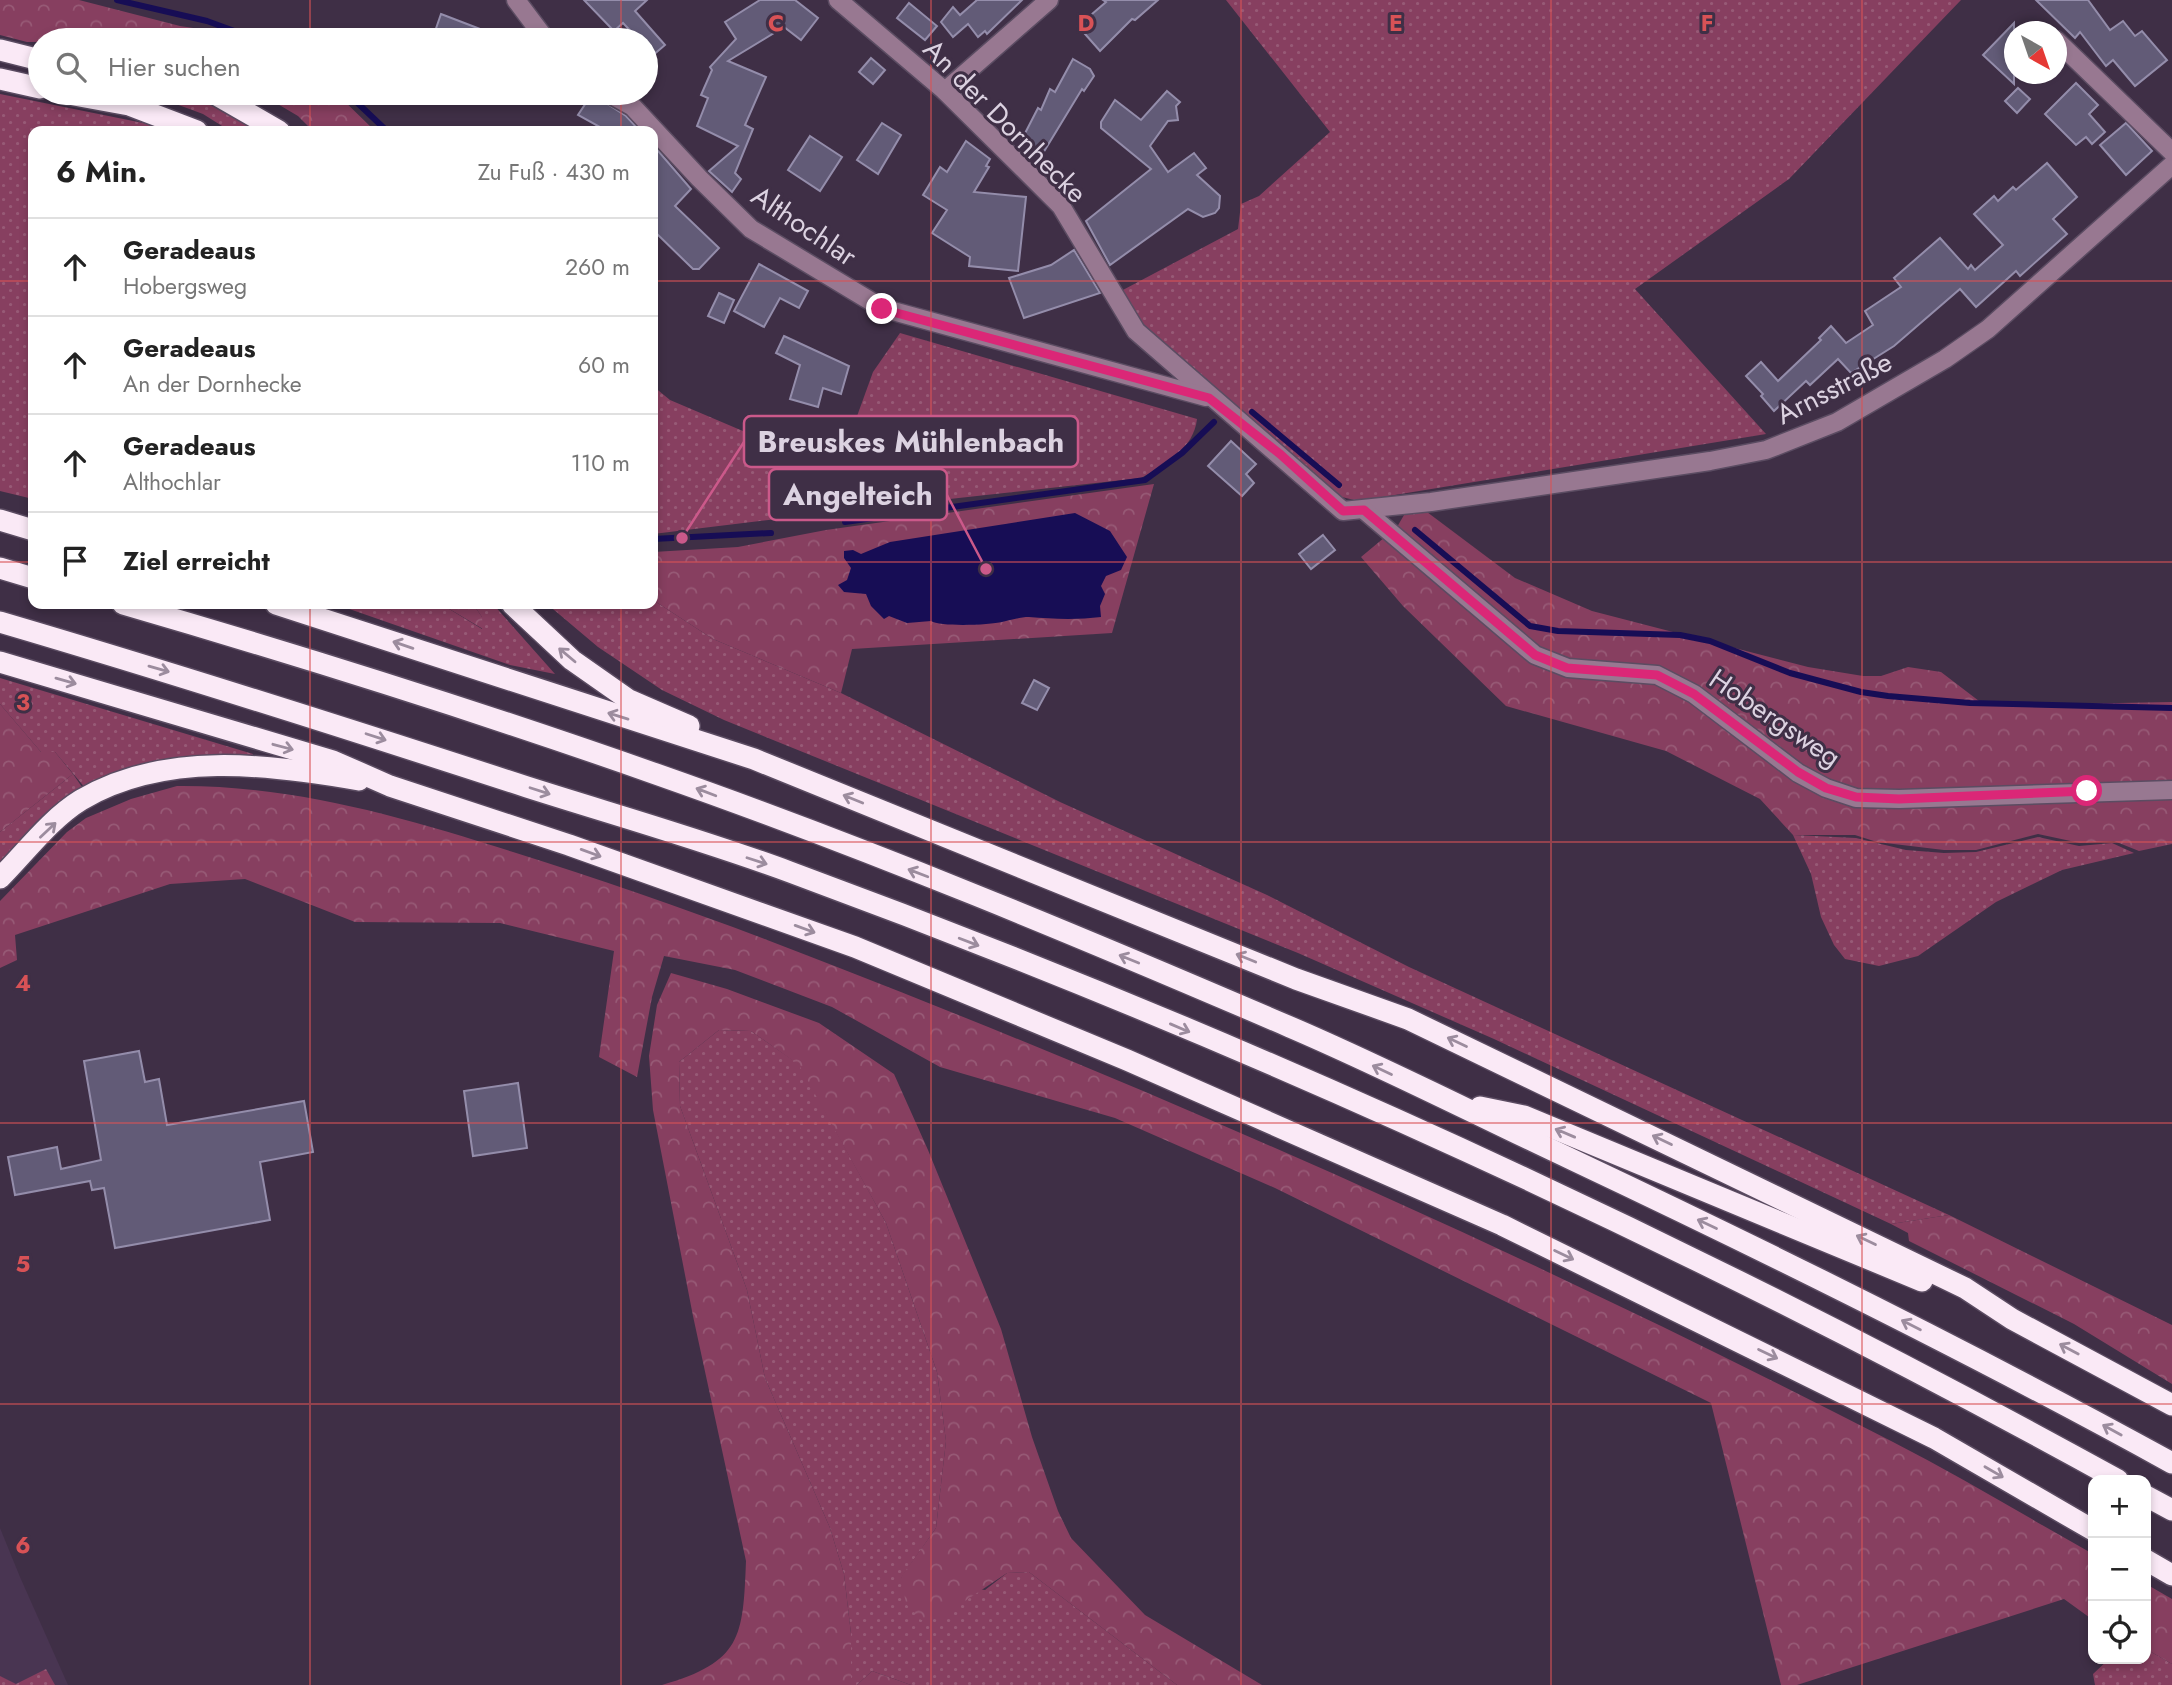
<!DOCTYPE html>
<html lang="de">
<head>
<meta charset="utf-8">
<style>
  :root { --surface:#fff; --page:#f6f6f6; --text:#222; --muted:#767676; --line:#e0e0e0 }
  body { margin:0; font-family:Jost,sans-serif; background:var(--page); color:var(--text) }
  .controls { position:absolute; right:21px; bottom:21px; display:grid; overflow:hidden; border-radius:14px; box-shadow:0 4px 10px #0003 }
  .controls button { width:63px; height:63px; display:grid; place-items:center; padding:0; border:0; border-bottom:2px solid var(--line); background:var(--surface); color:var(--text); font:35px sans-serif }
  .compass { position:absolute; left:2004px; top:21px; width:63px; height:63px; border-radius:50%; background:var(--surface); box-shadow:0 4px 10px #0003; rotate:140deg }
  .stop { position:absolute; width:21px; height:21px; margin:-16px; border:5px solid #db2777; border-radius:50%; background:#fff }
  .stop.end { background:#db2777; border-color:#fff; box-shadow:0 2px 7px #0008 }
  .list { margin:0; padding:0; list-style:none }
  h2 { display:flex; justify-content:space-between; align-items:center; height:91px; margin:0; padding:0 28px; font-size:30px }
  h2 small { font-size:23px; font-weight:400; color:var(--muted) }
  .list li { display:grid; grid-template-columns:46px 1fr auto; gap:21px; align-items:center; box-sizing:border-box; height:98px; padding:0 28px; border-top:2px solid var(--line) }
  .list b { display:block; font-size:26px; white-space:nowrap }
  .list p { margin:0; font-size:23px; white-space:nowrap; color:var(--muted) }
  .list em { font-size:23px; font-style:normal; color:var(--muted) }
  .icon { flex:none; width:38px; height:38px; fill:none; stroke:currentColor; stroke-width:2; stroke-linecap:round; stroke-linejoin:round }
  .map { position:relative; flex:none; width:2172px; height:1685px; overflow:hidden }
  .search { position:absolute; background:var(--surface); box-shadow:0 4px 10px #0003; left:28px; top:28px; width:630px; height:77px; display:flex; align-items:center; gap:18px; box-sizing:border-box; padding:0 24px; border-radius:38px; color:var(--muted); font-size:26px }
  .panel { position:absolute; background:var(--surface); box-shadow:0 4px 10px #0003; left:28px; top:126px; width:630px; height:483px; border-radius:14px }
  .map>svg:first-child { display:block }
  .built { fill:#493552 }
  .grass { fill:url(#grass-dots) }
  .forest { fill:url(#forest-crowns) }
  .water { fill:#170d55 }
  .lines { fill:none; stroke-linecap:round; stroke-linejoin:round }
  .stream { stroke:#170d55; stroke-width:6 }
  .building { fill:#625b77; stroke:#948dab; stroke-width:2 }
  .minor-casing { stroke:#5b4c62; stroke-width:21 }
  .highway-casing { stroke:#5b4c62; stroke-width:24 }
  .minor { stroke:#987891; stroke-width:18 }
  .highway { stroke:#fae9f6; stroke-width:21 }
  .oneway { stroke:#9c8c9e }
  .route { stroke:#db2777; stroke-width:9 }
  .grid { fill:none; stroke:#d85256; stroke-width:2; stroke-opacity:0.55 }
  .labels { text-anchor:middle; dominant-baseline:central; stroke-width:6; stroke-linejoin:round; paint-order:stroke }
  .street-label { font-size:28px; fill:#dcd2e1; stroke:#3f2f46 }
  .grid-label { font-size:23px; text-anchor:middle; font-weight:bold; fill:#d85256; stroke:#3f2f46; stroke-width:6; stroke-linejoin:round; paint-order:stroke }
  .leader { fill:none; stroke:#cb598a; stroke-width:2.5 }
  .callout-dot { fill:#cb598a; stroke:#3f2f46; stroke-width:2.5 }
  .callout { fill:#3f2f46; stroke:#cb598a; stroke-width:2.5 }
  .callout-label { font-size:30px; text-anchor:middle; font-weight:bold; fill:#dcd2e1 }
</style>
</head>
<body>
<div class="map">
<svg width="2172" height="1685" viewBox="0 0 2172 1685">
  <defs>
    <pattern id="grass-dots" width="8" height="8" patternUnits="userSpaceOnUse" patternTransform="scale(1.75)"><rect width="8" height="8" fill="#873f60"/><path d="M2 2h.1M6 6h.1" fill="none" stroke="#975a76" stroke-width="1.8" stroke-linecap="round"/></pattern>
    <pattern id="forest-crowns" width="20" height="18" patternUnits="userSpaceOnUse" patternTransform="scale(1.75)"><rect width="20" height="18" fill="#873f60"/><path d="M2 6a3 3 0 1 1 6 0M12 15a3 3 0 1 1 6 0" fill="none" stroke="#975a76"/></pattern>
  </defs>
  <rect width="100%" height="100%" fill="#3f2f46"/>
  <polygon class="built" points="0,1528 20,1577 68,1685 0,1685"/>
  <g class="grass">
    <polygon points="1226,0 1961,0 1789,179 1635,289 1766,434 1358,501 1338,496 1223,400 1136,319 1121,291 1238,229 1241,204 1259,196 1330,132"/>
    <polygon points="133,93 190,93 252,119 267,131 230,131 203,114 157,97"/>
    <polygon points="0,94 148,124 164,131 33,131 33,499 0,491"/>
    <path d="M900 333 1197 419C1194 448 1165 465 1141 478L822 513 873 372Z"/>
    <polygon points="653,386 670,400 823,465 802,516 653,534"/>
    <polygon points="653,600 713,639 841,693 1060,802 1267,895 1409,967 1949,1215 1891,1224 1494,1039 1298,953 724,720 662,690 598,647 547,604 653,604"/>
    <polygon points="335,604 441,604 482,629 482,617 473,604 493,604 555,674 510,665"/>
    <polygon points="0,678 253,754 251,759 86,789 55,752 41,752 0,704"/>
    <polygon points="73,774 84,790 23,837 0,861 0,832"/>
    <polygon points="1793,835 1856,838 1906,850 1944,853 1976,852 2038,837 2079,846 2112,843 2134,853 2062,870 1996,902 1918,956 1879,966 1845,959 1834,945 1821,917 1811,874"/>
    <polygon points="719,1030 751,1031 800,1065 886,1223 937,1372 946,1441 936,1528 901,1578 985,1590 1007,1573 1029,1572 1177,1685 911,1685 872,1671 857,1685 851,1685 851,1634 844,1574 830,1528 765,1378 747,1290 680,1106 679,1062"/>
    <polygon points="2146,1649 2172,1664 2172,1685 2095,1685 2093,1674 2109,1659 2146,1659"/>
    <polygon points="46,1669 55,1685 0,1685 0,1676 16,1684"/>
  </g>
  <g class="forest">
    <polygon points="0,0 79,0 180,26 233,34 249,40 27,42 0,35"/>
    <polygon points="259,93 336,93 375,131 313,131 298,116"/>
    <polygon points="1154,484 1112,633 852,649 841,693 713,639 653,600 653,552 738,547 826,530"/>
    <polygon points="1407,510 1427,512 1515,578 1592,611 1808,667 1863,676 1881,676 1908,667 1941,672 1979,701 2066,704 2172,702 2172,844 2139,851 2114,841 2080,843 2038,834 1976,850 1944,850 1877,842 1855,835 1793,835 1760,799 1666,751 1506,706 1403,606 1361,557 1397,527"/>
    <polygon points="441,604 473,604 482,617 483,629"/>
    <polygon points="0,704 41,752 55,752 73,774 0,832"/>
    <path d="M177 786C293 785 403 817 513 852 622 886 731 925 837 967 1197 1107 1549 1265 1893 1442 1961 1477 2027 1517 2093 1554V1620L2064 1599 1797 1685H1781L1711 1403 1275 1188 1115 1118 940 1067 832 1007 735 970 664 956 652 997 637 1077 599 1057 614 951 500 923 355 922 245 879 170 884 15 935 17 960 0 968V901L67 832 86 818 131 799Z"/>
    <path d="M671 973 727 989 819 1023 894 1074 928 1150 1001 1329 1032 1437 1058 1511 1071 1538 1145 1615 1262 1685H1177L1029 1572 1007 1573 944 1615 921 1620 906 1604 901 1577 936 1528 946 1441 937 1372 886 1223 799 1065 751 1031 719 1030 679 1062 680 1106 747 1290 765 1378 830 1528 844 1574 851 1634V1685H662C742 1662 743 1637 746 1561L693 1316 653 1110 649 1056 657 1005Z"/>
    <polygon points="1949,1215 2172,1325 2172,1384 2074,1324 1909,1241 1908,1233 1891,1224"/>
    <polygon points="2146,1584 2172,1599 2172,1664 2146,1649"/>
    <polygon points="872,1671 911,1685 857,1685"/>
  </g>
  <path class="water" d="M1075 513 1110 531 1127 557 1121 570 1106 576 1101 586 1105 594 1100 606 1101 617C1077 620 1052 619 1029 617 1020 617 1011 620 1002 622 990 625 940 627 931 621L907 623 889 616 884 619 871 606 866 594 844 592 838 585 847 580 851 568 844 558V551L853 550 861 554 890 542Z"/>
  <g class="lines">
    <g class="stream">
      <polyline points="117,0 207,21 259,40"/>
      <polyline points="347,93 387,131"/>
      <polyline points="1252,412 1339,485"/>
      <polyline points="845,522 1145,480 1182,453 1214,422"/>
      <polyline points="1415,530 1530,626 1558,631 1680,635 1710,641 1790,673 1861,692 1888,696 1970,703 2172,708"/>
      <polyline points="653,539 771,533"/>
    </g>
  </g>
  <g class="building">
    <polygon points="584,0 647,0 635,11 665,45 652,56 646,49 646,40 639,40 623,23 614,31"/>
    <polygon points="760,0 795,0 818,18 801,40 784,27 728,61 766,77 745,125 753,129 735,173 741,179 732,192 709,171 738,146 697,126 708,98 701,95 712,70 710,67 736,39 725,22"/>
    <polygon points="977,0 1022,0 987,34 985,31 978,37 968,24 953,37 941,22 953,7 960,15"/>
    <polygon points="1103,0 1158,0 1135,20 1132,19 1100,51 1078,26 1106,2"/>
    <polygon points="2036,0 2088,0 2110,30 2123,21 2135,36 2142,31 2167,60 2135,86 2113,60 2106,66 2080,32 2075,38"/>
    <polygon points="909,3 937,26 925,40 897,18"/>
    <polygon points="441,14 506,39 505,40 432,40"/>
    <polygon points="2014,23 2014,84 1983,55"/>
    <polygon points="871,58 885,70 873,84 859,72"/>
    <polygon points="1073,59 1090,69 1094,76 1084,91 1082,89 1040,158 1019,145 1038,108 1041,110 1050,89 1055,92"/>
    <polygon points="2076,83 2098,105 2089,114 2105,132 2092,144 2086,137 2076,145 2045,114"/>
    <polygon points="2018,88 2030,99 2017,113 2005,101"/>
    <polygon points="1167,91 1180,102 1176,106 1178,120 1168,121 1150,146 1168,172 1194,153 1206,168 1197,175 1220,196 1219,208 1215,213 1203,217 1188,209 1110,265 1086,221 1151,169 1101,128 1101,122 1115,100 1141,120"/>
    <polygon points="592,94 626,116 640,131 607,131 578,115"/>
    <polygon points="882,123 901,135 878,174 857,160"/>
    <polygon points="2126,123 2152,151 2126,175 2100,145"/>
    <polygon points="810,136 842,157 820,191 788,170"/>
    <polygon points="966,141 990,159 986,166 989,167 974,192 1026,197 1018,271 969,266 970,257 932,233 947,210 923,195 940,167 947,172"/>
    <polygon points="653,145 691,189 675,206 719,248 699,269 693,269 653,230"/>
    <polygon points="2047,163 2077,197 2053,219 2067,234 2020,276 2016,271 1976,307 1960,289 1894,346 1851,373 1838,359 1810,385 1806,381 1774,411 1761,396 1763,394 1746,376 1761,362 1778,381 1821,340 1819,338 1831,326 1846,343 1873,325 1865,311 1901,287 1894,278 1940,238 1968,269 1971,265 1975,270 2003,245 1974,214 1994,196 1998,201 2013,187 2016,190"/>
    <polygon points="1074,250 1100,293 1024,318 1009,278 1051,265"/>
    <polygon points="759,264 808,291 799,308 780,298 764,327 734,311"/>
    <polygon points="719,293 734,300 724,323 708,316"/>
    <polygon points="784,336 849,366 841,394 823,388 818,407 790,399 800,365 776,353"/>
    <polygon points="1231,441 1256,464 1246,474 1254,483 1242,496 1208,466"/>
    <polygon points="1323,535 1335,550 1311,569 1299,554"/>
    <polygon points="1034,680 1049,688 1037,710 1022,703"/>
    <polygon points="139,1051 145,1082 159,1079 167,1125 304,1101 313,1152 260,1162 270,1220 115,1248 104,1188 92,1190 90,1181 15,1195 8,1157 57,1147 61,1169 101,1160 84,1061"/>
    <polygon points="518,1083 527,1148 473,1156 464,1091"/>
  </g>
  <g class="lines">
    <g class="minor-casing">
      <g id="minor">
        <polyline points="516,0 546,40"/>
        <polyline points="838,0 945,91 1061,206 1136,331 1343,511 1431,502 1710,461 1766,450 1837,422 1945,359 1988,329 2172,165"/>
        <polyline points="2056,40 2172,152"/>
        <polyline points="945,91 1049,0"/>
        <polyline points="608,93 633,107 699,178 751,229 882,308 1206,397"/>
        <polyline points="1364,510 1535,655 1568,668 1657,675 1694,694 1798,773 1826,788 1856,798 1899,799 2172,790"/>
      </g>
    </g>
    <g class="highway-casing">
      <g id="highway">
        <polyline points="0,50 40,60"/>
        <polyline points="0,79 40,88"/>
        <polyline points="63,93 129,105 197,131"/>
        <polyline points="213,93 279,131"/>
        <polyline points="0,520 33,530"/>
        <polyline points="0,568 33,578"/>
        <path d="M123 604C302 656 480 712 656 774 870 849 1081 937 1290 1027 1386 1068 1479 1116 1573 1160 1776 1256 1976 1355 2172 1463"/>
        <polyline points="276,604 754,759 1296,979 1408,1019 1965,1288 2012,1319 2172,1405"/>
        <polyline points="512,604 572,660 629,700 689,726"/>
        <path d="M0 622C177 674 352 730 527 787 615 815 704 840 790 872 1247 1040 1692 1245 2118 1480"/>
        <polyline points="0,662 333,761 390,786 569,845 855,947 1127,1060 1502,1225 1934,1438 2093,1530"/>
        <path d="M0 878C25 853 50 819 81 800 164 751 268 764 359 780"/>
        <polyline points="1480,1107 1524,1116 1922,1281"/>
        <polyline points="2146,1496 2172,1510"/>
        <polyline points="2146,1560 2172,1575"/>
      </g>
    </g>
    <use href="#minor" class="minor"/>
    <use href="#highway" class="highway"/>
  </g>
  <defs><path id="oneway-shaft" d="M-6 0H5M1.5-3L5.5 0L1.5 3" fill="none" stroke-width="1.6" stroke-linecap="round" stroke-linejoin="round" transform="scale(1.75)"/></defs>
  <g class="oneway">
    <use href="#oneway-shaft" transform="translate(403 645) rotate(-161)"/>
    <use href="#oneway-shaft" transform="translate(567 655) rotate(-140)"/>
    <use href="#oneway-shaft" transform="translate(159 669) rotate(16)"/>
    <use href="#oneway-shaft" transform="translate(66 681) rotate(16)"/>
    <use href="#oneway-shaft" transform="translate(618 716) rotate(-163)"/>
    <use href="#oneway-shaft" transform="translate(376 737) rotate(18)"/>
    <use href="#oneway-shaft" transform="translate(283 747) rotate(15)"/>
    <use href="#oneway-shaft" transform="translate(540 791) rotate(18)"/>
    <use href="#oneway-shaft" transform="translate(706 792) rotate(-159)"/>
    <use href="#oneway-shaft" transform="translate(853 799) rotate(-158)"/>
    <use href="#oneway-shaft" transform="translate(48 830) rotate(-43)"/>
    <use href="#oneway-shaft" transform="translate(591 853) rotate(20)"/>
    <use href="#oneway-shaft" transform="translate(757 861) rotate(18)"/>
    <use href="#oneway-shaft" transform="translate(918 873) rotate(-159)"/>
    <use href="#oneway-shaft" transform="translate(805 929) rotate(20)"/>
    <use href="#oneway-shaft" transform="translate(969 942) rotate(21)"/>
    <use href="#oneway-shaft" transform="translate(1246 958) rotate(-158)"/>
    <use href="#oneway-shaft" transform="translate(1129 959) rotate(-158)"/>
    <use href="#oneway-shaft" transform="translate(1180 1028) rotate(23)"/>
    <use href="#oneway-shaft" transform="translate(1457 1042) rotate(-155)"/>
    <use href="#oneway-shaft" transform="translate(1382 1070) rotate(-155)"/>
    <use href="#oneway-shaft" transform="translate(1565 1133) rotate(-157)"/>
    <use href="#oneway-shaft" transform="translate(1662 1140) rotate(-154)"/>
    <use href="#oneway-shaft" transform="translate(1707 1224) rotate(-155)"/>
    <use href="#oneway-shaft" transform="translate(1866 1240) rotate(-154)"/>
    <use href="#oneway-shaft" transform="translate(1564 1255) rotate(26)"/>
    <use href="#oneway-shaft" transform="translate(1911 1325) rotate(-153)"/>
    <use href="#oneway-shaft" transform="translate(2069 1349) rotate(-152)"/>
    <use href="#oneway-shaft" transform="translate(1768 1354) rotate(26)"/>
    <use href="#oneway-shaft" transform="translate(2112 1430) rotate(-151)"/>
    <use href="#oneway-shaft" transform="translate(1994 1472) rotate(30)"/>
  </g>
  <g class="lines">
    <polyline class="route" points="882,309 1209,398 1280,454 1343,511 1364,510 1535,655 1567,668 1657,675 1694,694 1798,772 1826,788 1856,797 1899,799 2087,791"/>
  </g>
  <path class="grid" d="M310 0V40M621 0V40M931 0V1685M1241 0V1685M1551 0V1685M1862 0V1685M310 93V131M621 93V131M0 281H33M653 281H2172M0 562H33M653 562H2172M310 604V1685M621 604V1685M0 842H2172M0 1123H2172M0 1404H2172"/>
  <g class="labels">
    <g class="street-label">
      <text transform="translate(1005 121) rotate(45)">An der Dornhecke</text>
      <text transform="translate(804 226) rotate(34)">Althochlar</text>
      <text transform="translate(1834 388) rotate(-27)">Arnsstraße</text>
      <text transform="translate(1775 718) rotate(34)">Hobergsweg</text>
    </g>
  </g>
  <g class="grid-label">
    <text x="776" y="31">C</text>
    <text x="1086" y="31">D</text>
    <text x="1396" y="31">E</text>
    <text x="1707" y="31">F</text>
    <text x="23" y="710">3</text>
    <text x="23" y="991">4</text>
    <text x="23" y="1272">5</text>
    <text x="23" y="1553">6</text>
  </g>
  <path class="leader" d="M682 538L744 442M986 569L947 495"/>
  <g class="callout-dot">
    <circle cx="682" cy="538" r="7"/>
    <circle cx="986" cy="569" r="7"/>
  </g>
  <g class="callout">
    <rect x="744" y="416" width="334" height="51" rx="7"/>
    <rect x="769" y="469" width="178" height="51" rx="7"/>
  </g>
  <g class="callout-label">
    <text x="911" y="452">Breuskes Mühlenbach</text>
    <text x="858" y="505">Angelteich</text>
  </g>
</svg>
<div class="controls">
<button>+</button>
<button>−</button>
<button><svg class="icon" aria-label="locate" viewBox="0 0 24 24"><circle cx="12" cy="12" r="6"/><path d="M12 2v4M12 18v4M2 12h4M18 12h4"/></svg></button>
</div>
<svg class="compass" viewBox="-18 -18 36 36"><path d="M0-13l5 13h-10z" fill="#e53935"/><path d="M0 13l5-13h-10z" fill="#767676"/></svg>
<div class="stop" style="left:2087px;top:791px"></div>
<div class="stop end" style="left:882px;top:309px"></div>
<div class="search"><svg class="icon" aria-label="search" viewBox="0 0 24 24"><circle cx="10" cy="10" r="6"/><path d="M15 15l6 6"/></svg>Hier suchen</div>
<section class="panel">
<h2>6 Min.<small>Zu Fuß · 430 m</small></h2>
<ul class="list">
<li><svg class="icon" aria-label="ahead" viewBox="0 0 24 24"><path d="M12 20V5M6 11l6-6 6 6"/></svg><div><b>Geradeaus</b><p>Hobergsweg</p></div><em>260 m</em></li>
<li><svg class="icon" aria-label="ahead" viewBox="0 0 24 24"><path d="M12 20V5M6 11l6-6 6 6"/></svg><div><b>Geradeaus</b><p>An der Dornhecke</p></div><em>60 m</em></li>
<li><svg class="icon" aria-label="ahead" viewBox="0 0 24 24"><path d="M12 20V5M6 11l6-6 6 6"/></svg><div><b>Geradeaus</b><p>Althochlar</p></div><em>110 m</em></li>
<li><svg class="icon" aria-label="arrive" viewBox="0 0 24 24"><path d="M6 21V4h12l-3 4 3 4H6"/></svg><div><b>Ziel erreicht</b></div></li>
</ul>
</section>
</div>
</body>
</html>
